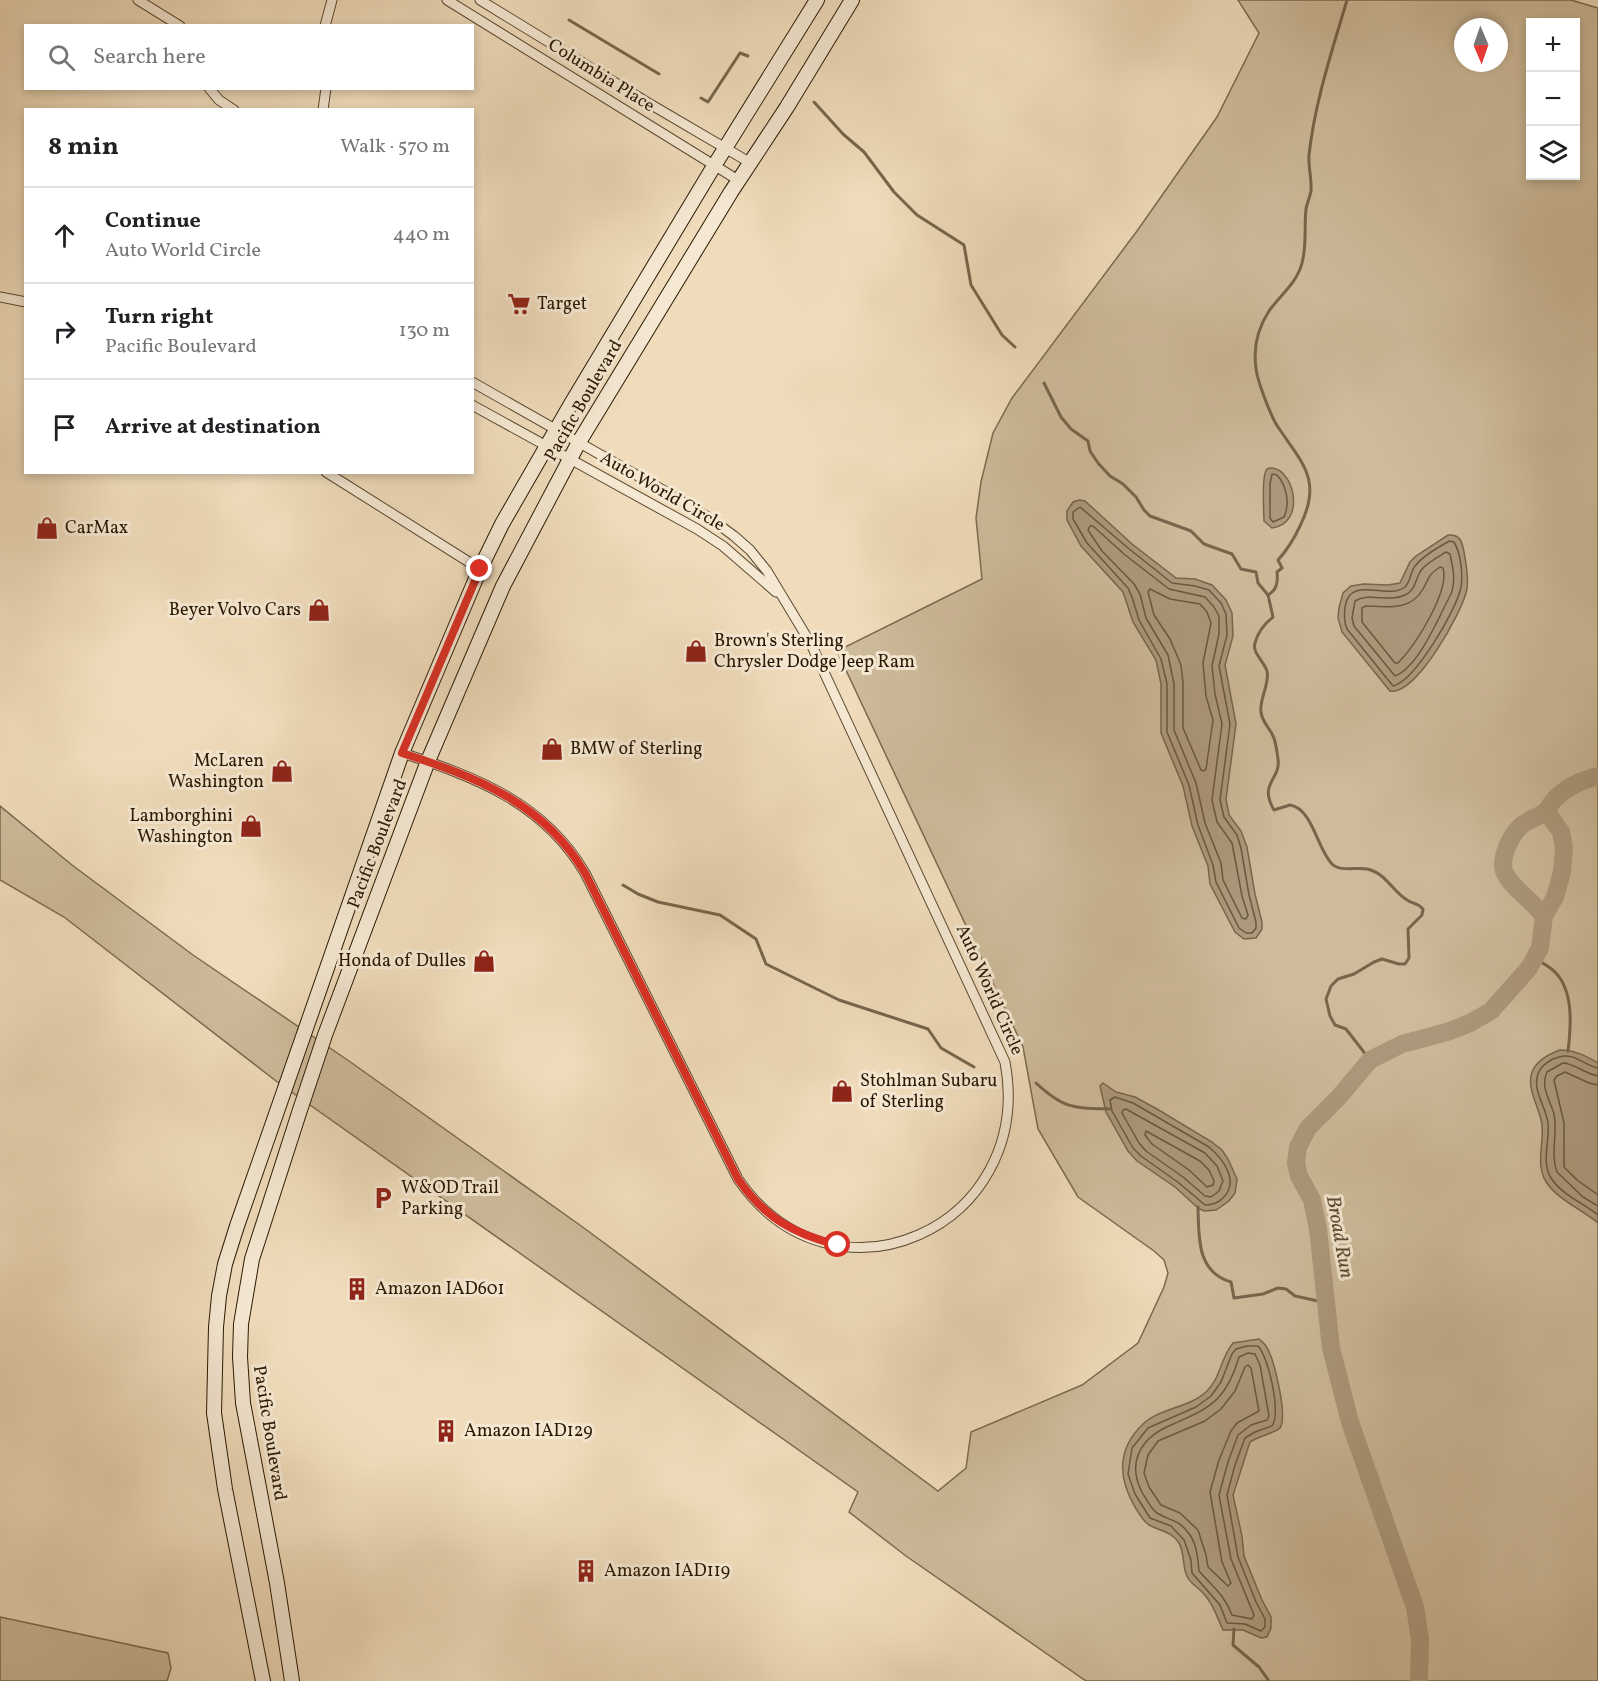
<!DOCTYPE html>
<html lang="en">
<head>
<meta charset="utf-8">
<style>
  :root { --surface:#fff; --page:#f2f2f2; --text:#202124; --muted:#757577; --line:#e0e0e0 }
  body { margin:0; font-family:Vollkorn,serif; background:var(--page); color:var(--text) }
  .controls { position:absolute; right:18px; top:18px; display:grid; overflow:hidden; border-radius:0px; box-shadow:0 3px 9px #0003 }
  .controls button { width:54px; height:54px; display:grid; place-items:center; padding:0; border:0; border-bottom:2px solid var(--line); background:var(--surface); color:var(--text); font:30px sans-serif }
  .compass { position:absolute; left:1454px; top:18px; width:54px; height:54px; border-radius:50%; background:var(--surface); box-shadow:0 3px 9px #0003; rotate:178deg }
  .stop { position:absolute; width:18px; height:18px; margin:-14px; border:4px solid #d93025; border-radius:50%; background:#fff }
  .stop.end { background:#d93025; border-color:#fff; box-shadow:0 2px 6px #0008 }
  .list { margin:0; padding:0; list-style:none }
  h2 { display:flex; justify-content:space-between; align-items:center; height:78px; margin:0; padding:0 24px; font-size:26px }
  h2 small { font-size:20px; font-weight:400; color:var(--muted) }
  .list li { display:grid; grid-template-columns:39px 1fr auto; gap:18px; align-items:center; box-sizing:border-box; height:96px; padding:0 24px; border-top:2px solid var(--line) }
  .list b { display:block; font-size:22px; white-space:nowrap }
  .list p { margin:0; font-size:20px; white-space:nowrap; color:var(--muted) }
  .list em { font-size:20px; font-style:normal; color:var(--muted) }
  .icon { flex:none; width:33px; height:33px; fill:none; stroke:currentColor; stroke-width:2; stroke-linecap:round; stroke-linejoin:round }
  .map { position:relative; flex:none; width:1598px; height:1681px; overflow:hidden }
  .search { position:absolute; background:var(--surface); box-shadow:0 3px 9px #0003; left:24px; top:24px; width:450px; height:66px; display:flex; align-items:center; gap:15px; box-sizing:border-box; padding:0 21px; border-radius:0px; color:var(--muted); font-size:22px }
  .panel { position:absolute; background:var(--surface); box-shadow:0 3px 9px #0003; left:24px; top:108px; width:450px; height:366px; border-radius:0px }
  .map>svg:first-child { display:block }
  .green { fill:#cebb9b; stroke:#7c6a4e; stroke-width:1.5; fill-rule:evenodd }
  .water { fill:#ac997c; stroke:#78654b; stroke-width:1.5 }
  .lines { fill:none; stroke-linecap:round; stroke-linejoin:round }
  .shore { stroke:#6a583e; stroke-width:1.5 }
  .stream { stroke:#78654b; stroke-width:3 }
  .river { stroke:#ac997c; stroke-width:18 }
  .minor-casing { stroke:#5b4930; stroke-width:11 }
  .secondary-casing { stroke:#291801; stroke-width:16 }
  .minor { stroke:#f5e8d3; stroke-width:9 }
  .secondary { stroke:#f5e8d3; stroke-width:14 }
  .route { stroke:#d93025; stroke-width:8 }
  .labels { text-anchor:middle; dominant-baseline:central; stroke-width:6; stroke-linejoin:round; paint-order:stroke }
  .street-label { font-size:18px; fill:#291801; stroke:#f5e8d3 }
  .poi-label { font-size:18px; fill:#291801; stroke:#f5e8d3; text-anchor:start }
  .water-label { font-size:20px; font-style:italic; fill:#5d4c32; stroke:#f5e8d3 }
</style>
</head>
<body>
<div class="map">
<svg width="1598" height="1681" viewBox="0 0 1598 1681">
  <rect width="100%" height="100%" fill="#f0dcbb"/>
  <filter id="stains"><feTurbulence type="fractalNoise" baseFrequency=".00333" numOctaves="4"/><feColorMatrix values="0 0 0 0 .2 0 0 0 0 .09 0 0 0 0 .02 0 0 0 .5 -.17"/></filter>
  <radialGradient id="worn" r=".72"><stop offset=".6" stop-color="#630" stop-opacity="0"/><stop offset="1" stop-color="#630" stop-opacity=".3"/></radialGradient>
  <g class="green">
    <path d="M1238 0H1571L1598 8V1681H1086L906 1556 849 1512 858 1492 276 1081 64 917 0 880V806L72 865 193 955 349 1061 584 1228 938 1491 966 1468 971 1432 1082 1385 1138 1343 1164 1287 1168 1273 1164 1260 1154 1251 1078 1197 1038 1129 1023 1047 837 651 982 579 976 518 981 482 993 433 1012 398 1137 231 1217 117 1259 33ZM1530 22H1576V176H1530ZM1463 27H1499V63H1463Z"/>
    <polygon points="0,1617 168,1653 171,1668 167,1681 0,1681"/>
  </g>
  <g class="water">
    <path d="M1272 468C1295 470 1306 524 1272 528L1264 521C1264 512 1261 474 1267 469 1268 468 1270 468 1272 468Z"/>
    <polygon points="1079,500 1085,501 1132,544 1176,578 1195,579 1212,585 1226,600 1232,613 1233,636 1225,665 1236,724 1226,799 1229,815 1241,831 1247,847 1255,894 1262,922 1262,929 1256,938 1244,939 1235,932 1210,884 1208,866 1192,826 1183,786 1161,733 1161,684 1156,660 1133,622 1123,592 1081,546 1067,520 1067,511 1073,502"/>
    <path d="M1448 535C1460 534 1462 541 1464 552 1466 564 1469 576 1467 589 1463 611 1416 696 1390 691L1342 632 1338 618 1339 608 1343 593 1351 586 1364 584 1388 585 1400 583 1410 562 1416 556Z"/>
    <path d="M1560 1050C1575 1050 1586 1056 1598 1063V1223C1581 1209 1556 1199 1545 1180 1536 1163 1544 1143 1542 1125 1540 1107 1526 1090 1532 1072 1537 1060 1549 1054 1560 1050Z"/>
    <polygon points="1103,1083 1116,1092 1135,1097 1157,1109 1212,1142 1222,1150 1228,1159 1237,1179 1235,1193 1229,1201 1216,1210 1204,1211 1198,1208 1175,1187 1137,1161 1128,1151 1106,1112 1100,1086"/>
    <path d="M1259 1339C1262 1342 1264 1343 1266 1346 1274 1358 1288 1416 1280 1428 1277 1432 1257 1437 1250 1442L1233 1495 1242 1536 1244 1556 1262 1600 1271 1617V1628L1267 1637 1261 1638 1243 1630H1223C1217 1617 1214 1605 1204 1594 1199 1588 1192 1585 1188 1578 1182 1569 1185 1553 1179 1543 1171 1531 1160 1531 1149 1525 1143 1521 1138 1512 1135 1507 1118 1478 1117 1449 1143 1424 1159 1408 1190 1408 1207 1391 1221 1377 1221 1357 1233 1343Z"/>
  </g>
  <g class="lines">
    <g class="shore">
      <path d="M1272 474 1277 475C1287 486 1290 504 1284 517L1273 522 1270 518V484Z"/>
      <polygon points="1080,507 1128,548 1172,583 1195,586 1209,590 1221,603 1226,614 1227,635 1219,666 1230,724 1220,800 1224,817 1237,835 1241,848 1249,895 1256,922 1256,928 1252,933 1246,933 1239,928 1216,882 1213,865 1198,825 1189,785 1167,732 1167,684 1161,659 1139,620 1132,597 1128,588 1087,543 1073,519 1073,512"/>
      <polygon points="1090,526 1093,526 1124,554 1169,589 1205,597 1214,607 1219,616 1219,634 1212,666 1215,694 1222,724 1212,800 1217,822 1232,843 1242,896 1248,915 1246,919 1242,918 1223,880 1221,863 1205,823 1196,783 1174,730 1174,684 1168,655 1146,618 1140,594 1134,584 1102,551 1088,530"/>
      <path d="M1449 541 1454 542C1461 554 1463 574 1461 587 1457 609 1415 681 1393 686L1347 629C1344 622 1344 615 1345 607 1350 574 1388 601 1405 587 1411 581 1410 572 1415 566 1423 555 1438 548 1449 541Z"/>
      <path d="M1446 552 1450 554C1453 568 1456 580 1451 594 1439 616 1419 667 1395 676L1354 626 1352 618 1355 601C1369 592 1389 603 1405 595 1417 590 1415 576 1423 568 1429 562 1438 557 1446 552Z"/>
      <path d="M1440 567 1443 568C1450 591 1415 646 1398 663H1395L1362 622V608L1366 606C1387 607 1411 611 1423 589 1430 577 1427 576 1440 567Z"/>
      <polygon points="1150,589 1170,599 1200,604 1207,612 1211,623 1203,663 1206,696 1213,720 1206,769 1204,771 1201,770 1183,728 1183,683 1181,665 1170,639 1154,615 1148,592"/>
      <path d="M1598 1068C1585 1066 1574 1052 1559 1057 1551 1059 1541 1065 1538 1074 1532 1090 1546 1107 1548 1123 1550 1141 1541 1162 1551 1178 1562 1195 1583 1203 1598 1215"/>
      <path d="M1598 1076C1585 1074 1576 1064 1563 1063L1547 1072C1540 1087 1550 1100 1554 1114 1558 1133 1550 1154 1557 1172L1583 1197 1598 1206"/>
      <polyline points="1598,1085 1589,1083 1565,1072 1557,1076 1554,1080 1564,1123 1564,1167 1577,1180 1598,1195"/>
      <path d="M1115 1097 1133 1103 1209 1147C1223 1159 1240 1181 1223 1198 1218 1203 1212 1205 1205 1205L1179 1183 1141 1156 1133 1148 1112 1111 1110 1100Z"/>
      <polygon points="1126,1109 1205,1153 1217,1166 1223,1181 1219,1191 1211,1197 1205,1196 1183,1177 1146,1151 1139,1143 1122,1113 1123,1110"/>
      <polygon points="1146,1131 1200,1161 1209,1170 1214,1181 1213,1185 1207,1187 1189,1170 1152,1144 1145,1135"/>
      <path d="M1247 1346H1258C1269 1358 1281 1413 1272 1426L1255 1432 1245 1438 1235 1465 1227 1495 1238 1557 1256 1602 1265 1619V1627L1261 1631 1245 1624 1227 1623 1220 1605 1192 1573 1191 1560 1184 1540 1171 1526 1150 1518 1135 1494 1128 1474 1132 1448 1148 1428 1196 1407 1211 1396 1221 1382 1232 1354 1236 1349Z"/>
      <path d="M1248 1353 1255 1354 1260 1365 1269 1416 1267 1420 1251 1425 1238 1435 1228 1462 1219 1495 1231 1559 1254 1615 1252 1619 1232 1615C1224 1594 1213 1587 1199 1571 1198 1560 1197 1545 1190 1535 1178 1518 1171 1522 1157 1513 1151 1509 1147 1500 1143 1494 1126 1463 1140 1438 1171 1425 1210 1408 1226 1401 1239 1357Z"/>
      <polygon points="1248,1365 1251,1368 1259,1411 1237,1423 1231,1431 1219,1460 1210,1492 1222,1562 1231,1583 1228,1586 1208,1567 1206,1555 1198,1530 1180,1513 1161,1505 1149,1487 1144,1473 1148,1455 1158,1441 1205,1421 1221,1409 1235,1391 1245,1367"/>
    </g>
    <g class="stream">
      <polyline points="569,20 659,74"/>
      <polyline points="701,98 708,102 740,53 748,56"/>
      <polyline points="814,102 843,134 864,152 894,192 917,215 964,245 971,285 1002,335 1015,347"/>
      <path d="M1044 383 1061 417 1071 429 1088 441 1090 451 1098 463 1110 476 1123 484 1136 497 1144 510 1150 516 1191 531 1204 544 1232 554 1241 569 1256 572 1258 583 1268 595 1273 617C1264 624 1258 631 1255 643 1252 653 1264 661 1267 671 1270 684 1259 699 1261 712 1262 722 1269 727 1273 736 1276 742 1277 752 1278 759 1281 780 1258 783 1274 810L1290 805C1313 809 1317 849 1332 864 1340 872 1357 867 1367 869 1386 873 1392 891 1407 900 1413 904 1418 903 1423 909L1422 915 1408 929 1409 958 1405 964H1399L1382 959 1374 962 1354 974 1338 979 1331 986 1326 999 1330 1016 1335 1025 1346 1029 1370 1060"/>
      <path d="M1268 595C1277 590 1278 582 1277 572L1282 568 1278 560C1288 549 1294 539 1300 526 1323 480 1302 463 1278 427 1271 417 1257 380 1256 368 1253 348 1258 328 1269 311 1280 295 1297 283 1302 263 1307 245 1304 227 1306 209 1307 203 1310 197 1311 191 1312 179 1308 167 1309 155 1315 101 1332 51 1347 0"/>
      <polyline points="623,885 638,894 658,902 720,915 756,939 766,964 839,1000 928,1029 941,1048 974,1067"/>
      <path d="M1534 958C1541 962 1549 966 1555 972 1574 991 1571 1027 1568 1051"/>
      <path d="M1036 1083C1064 1109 1073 1108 1110 1109"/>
      <path d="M1198 1207C1199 1236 1196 1272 1231 1282L1234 1298 1263 1294 1278 1288 1286 1289 1295 1296 1327 1303"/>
      <polyline points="1234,1629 1233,1645 1259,1667 1269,1681"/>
    </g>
    <g class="river">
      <path d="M1544 916C1534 902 1509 886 1504 871 1500 857 1511 834 1522 825 1529 819 1539 817 1546 811 1549 808 1551 803 1554 800 1565 788 1582 780 1598 776"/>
      <polyline points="1419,1681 1420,1639 1415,1607 1350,1422 1331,1348 1318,1229 1312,1200 1299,1176 1296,1163 1298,1147 1308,1128 1339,1097 1370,1060 1402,1044 1447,1032 1470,1023 1491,1011 1529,968 1540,948 1544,916 1555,897 1562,872 1564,848 1561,832 1546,811"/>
    </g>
    <g class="minor-casing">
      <g id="minor">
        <polyline points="138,0 180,26"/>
        <polyline points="447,0 738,180"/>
        <polyline points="480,0 650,104 749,162"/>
        <polyline points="325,26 332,0"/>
        <polyline points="209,88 219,100 234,110"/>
        <polyline points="323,110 326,88"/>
        <polyline points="0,297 26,302"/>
        <polyline points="472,405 697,529 723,546 776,592"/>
        <polyline points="326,472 480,569"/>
        <path d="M402 753C476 777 544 803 585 873L738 1179C833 1318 1036 1228 1005 1062L811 644 767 571 750 550 734 536 711 519 661 489 472 382"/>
      </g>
    </g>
    <g class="secondary-casing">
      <g id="secondary">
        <polyline points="263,1681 225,1489 214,1413 216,1327 219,1296 225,1264 237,1226 402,753 480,569 502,524 571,404 714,166 817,0"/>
        <polyline points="292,1681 277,1583 243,1403 240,1357 241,1324 252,1259 299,1113 325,1035 428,761 503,586 579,442 731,192 787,107 852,0"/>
      </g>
    </g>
    <use href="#minor" class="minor"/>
    <use href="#secondary" class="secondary"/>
  </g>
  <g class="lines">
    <path class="route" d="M480 569 402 753C476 777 544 803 585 873L738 1179C764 1217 793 1234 838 1245"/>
  </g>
  <defs>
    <g id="supermarket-bare" transform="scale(1.8)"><path d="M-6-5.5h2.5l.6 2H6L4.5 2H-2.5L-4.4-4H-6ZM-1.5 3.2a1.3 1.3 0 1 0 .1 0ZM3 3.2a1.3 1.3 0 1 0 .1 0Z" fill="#8f2418" stroke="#f5e8d3" stroke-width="2.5" paint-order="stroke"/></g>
    <g id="shop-bare" transform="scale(1.8)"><path d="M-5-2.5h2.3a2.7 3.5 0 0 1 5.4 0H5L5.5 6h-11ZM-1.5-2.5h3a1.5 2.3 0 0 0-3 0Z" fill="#8f2418" stroke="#f5e8d3" stroke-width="2.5" paint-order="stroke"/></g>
    <g id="parking-bare" transform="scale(1.8)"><path d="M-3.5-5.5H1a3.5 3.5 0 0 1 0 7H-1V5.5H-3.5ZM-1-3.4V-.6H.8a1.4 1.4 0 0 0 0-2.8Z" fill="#8f2418" stroke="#f5e8d3" stroke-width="2.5" paint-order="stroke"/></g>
    <g id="building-bare" transform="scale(1.8)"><path d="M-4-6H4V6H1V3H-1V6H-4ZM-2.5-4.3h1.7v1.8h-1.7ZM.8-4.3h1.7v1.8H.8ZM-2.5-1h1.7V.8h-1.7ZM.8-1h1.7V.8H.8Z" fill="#8f2418" stroke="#f5e8d3" stroke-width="2.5" paint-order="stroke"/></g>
  </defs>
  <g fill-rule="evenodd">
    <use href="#supermarket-bare" x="519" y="304"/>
    <use href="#shop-bare" x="47" y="528"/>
    <use href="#shop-bare" x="319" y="610"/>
    <use href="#shop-bare" x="696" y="651"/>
    <use href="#shop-bare" x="552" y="749"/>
    <use href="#shop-bare" x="282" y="771"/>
    <use href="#shop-bare" x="251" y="826"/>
    <use href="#shop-bare" x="484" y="961"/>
    <use href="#shop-bare" x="842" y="1091"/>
    <use href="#parking-bare" x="383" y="1198"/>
    <use href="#building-bare" x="357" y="1289"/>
    <use href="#building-bare" x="446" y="1431"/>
    <use href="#building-bare" x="586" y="1571"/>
  </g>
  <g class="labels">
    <g class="street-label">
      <text transform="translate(601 76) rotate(32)">Columbia Place</text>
      <text transform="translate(584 401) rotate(-60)">Pacific Boulevard</text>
      <text transform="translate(662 492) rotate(30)">Auto World Circle</text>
      <text transform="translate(378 844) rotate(-69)">Pacific Boulevard</text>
      <text transform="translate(989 990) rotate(66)">Auto World Circle</text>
      <text transform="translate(269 1433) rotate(81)">Pacific Boulevard</text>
    </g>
    <g class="poi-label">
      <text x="537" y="304">Target</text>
      <text x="65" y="528">CarMax</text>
      <text x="301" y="610" text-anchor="end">Beyer Volvo Cars</text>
      <text x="714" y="641">Brown's Sterling<tspan x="714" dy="21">Chrysler Dodge Jeep Ram</tspan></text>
      <text x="570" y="749">BMW of Sterling</text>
      <text x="264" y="761" text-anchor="end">McLaren<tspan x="264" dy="21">Washington</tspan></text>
      <text x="233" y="816" text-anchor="end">Lamborghini<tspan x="233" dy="21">Washington</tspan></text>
      <text x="466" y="961" text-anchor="end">Honda of Dulles</text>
      <text x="860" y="1081">Stohlman Subaru<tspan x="860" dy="21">of Sterling</tspan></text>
      <text x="401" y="1188">W&amp;OD Trail<tspan x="401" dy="21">Parking</tspan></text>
      <text x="375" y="1289">Amazon IAD601</text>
      <text x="464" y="1431">Amazon IAD129</text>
      <text x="604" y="1571">Amazon IAD119</text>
    </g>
    <g class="water-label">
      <text transform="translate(1339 1237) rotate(80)">Broad Run</text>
    </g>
  </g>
  <rect width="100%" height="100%" filter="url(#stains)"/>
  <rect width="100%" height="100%" fill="url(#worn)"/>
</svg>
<div class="controls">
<button>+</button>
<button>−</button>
<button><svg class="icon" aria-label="layers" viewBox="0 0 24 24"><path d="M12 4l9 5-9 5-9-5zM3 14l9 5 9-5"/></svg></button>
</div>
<svg class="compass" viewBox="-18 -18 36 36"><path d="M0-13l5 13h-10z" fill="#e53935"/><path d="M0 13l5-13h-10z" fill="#757577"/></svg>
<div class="stop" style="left:838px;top:1245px"></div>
<div class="stop end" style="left:480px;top:569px"></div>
<div class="search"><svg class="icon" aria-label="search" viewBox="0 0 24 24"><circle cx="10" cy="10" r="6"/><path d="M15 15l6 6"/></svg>Search here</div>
<section class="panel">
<h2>8 min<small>Walk · 570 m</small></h2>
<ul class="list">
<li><svg class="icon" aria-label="ahead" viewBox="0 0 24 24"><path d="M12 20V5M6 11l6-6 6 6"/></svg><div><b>Continue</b><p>Auto World Circle</p></div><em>440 m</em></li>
<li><svg class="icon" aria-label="right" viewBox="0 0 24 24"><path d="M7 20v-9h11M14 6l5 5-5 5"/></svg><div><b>Turn right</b><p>Pacific Boulevard</p></div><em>130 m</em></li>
<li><svg class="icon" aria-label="arrive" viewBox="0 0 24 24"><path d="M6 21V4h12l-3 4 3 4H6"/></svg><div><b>Arrive at destination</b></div></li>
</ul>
</section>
</div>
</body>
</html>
